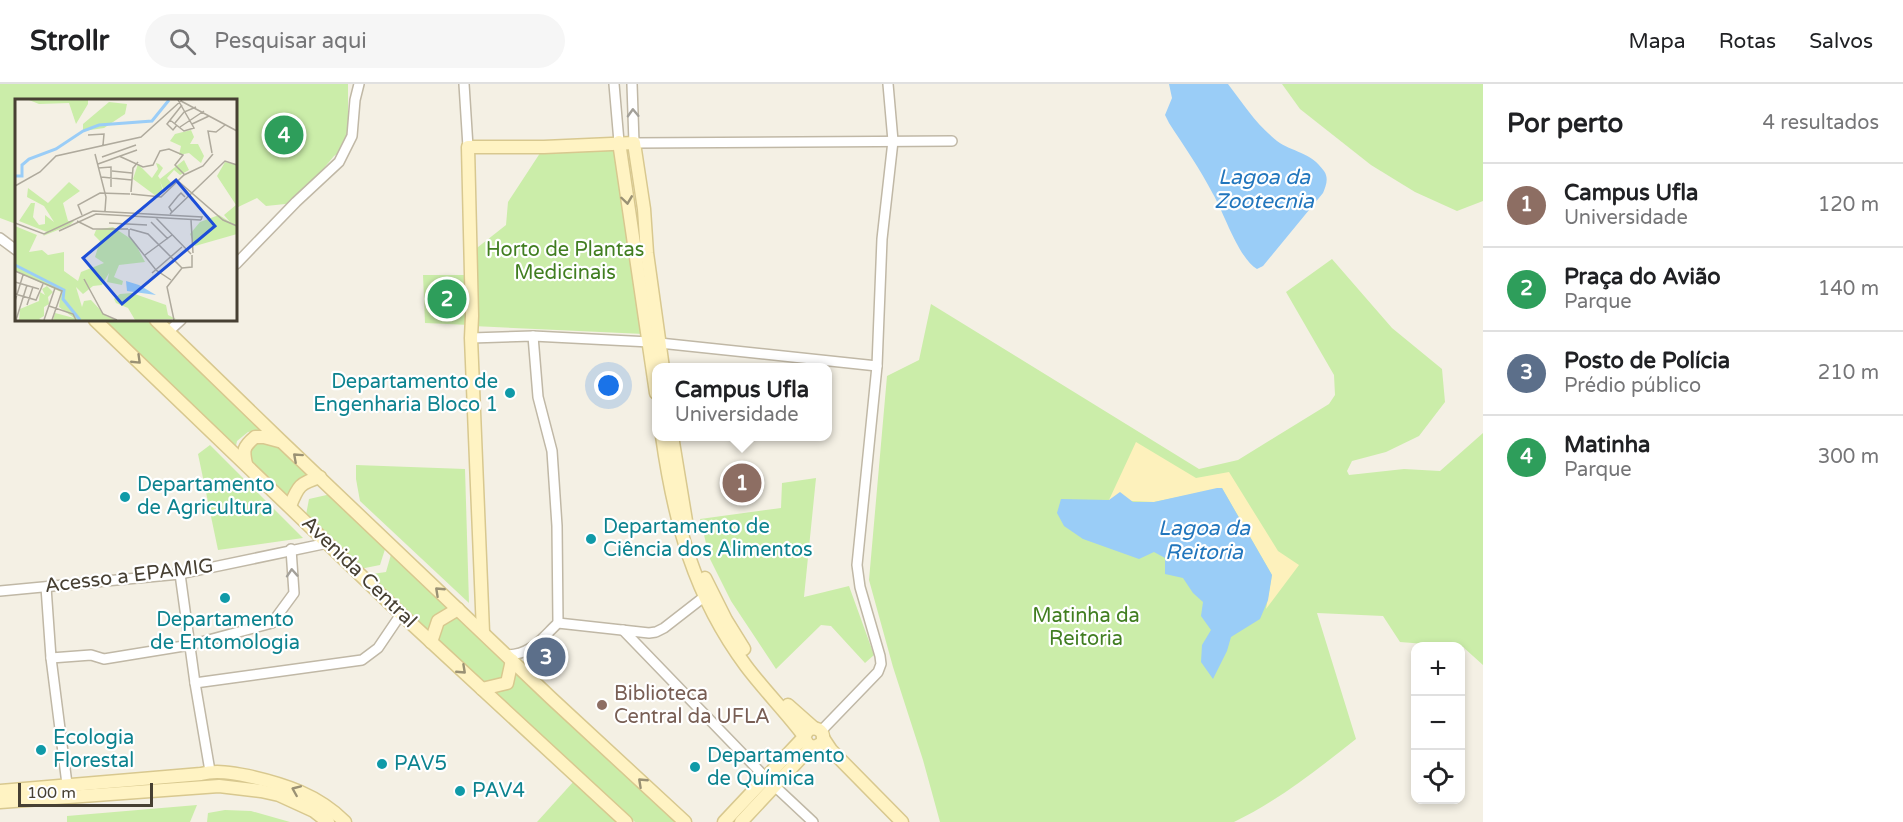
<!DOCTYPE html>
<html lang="pt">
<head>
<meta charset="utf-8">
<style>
  :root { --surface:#fff; --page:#f6f6f6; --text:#202124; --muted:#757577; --line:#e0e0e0; --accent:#7c3aed }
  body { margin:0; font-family:"Varela Round",sans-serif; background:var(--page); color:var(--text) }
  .controls { position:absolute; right:18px; bottom:18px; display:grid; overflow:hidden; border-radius:12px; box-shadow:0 3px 9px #0003 }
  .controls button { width:54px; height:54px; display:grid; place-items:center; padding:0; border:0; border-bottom:2px solid var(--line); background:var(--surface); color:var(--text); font:30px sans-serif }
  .scale { position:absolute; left:18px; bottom:15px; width:135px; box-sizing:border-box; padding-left:6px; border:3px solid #474033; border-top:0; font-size:16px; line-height:21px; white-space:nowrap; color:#474033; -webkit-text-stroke:4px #fff; paint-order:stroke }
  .you { position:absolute; left:609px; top:302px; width:21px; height:21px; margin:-15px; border:4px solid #fff; border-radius:50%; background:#1a73e8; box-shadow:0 0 0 9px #1a73e833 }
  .badge { display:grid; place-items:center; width:39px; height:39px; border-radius:50%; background:var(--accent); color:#fff; font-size:20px; font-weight:700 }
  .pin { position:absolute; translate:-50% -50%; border:3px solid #fff; box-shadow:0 2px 6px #0006 }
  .popup { position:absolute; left:652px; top:279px; width:180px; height:78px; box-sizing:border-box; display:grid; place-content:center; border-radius:12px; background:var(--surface); filter:drop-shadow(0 2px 4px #0005); font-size:20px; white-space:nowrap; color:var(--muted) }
  .popup b { font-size:22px; color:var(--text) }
  .popup::after { content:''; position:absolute; left:50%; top:100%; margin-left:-12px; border:12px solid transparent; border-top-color:var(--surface) }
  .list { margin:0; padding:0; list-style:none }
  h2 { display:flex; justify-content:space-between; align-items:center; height:78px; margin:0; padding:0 24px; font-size:26px }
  h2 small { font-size:20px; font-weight:400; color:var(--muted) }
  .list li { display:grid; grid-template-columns:39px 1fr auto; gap:18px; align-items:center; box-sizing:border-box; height:84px; padding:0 24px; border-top:2px solid var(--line) }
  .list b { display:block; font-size:22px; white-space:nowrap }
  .list p { margin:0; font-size:20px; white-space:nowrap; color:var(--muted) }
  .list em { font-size:20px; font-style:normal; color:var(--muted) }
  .icon { flex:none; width:33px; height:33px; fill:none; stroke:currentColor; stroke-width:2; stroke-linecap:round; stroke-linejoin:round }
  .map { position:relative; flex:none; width:1483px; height:738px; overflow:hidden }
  header { display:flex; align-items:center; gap:36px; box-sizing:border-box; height:84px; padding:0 30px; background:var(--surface); border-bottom:2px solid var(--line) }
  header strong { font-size:28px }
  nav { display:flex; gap:33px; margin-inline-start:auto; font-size:21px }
  .search { width:420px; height:54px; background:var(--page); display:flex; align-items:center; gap:15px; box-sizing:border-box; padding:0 21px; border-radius:33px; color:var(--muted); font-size:22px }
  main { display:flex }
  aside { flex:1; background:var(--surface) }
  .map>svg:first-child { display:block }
  .green { fill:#cbeda9 }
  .sand { fill:#fdf1bc }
  .water { fill:#9acdf7 }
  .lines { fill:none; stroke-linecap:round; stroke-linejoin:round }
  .street-casing { stroke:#c0b8a6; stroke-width:12 }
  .secondary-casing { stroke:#d8c88f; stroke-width:15 }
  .street { stroke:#fff; stroke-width:9 }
  .secondary { stroke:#fff3c3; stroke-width:12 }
  .oneway { stroke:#a3a099 }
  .oneway2 { stroke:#9a9174 }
  .culture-dot { fill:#0f9aa8; stroke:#fff; stroke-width:2 }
  .education-dot { fill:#8d6e63; stroke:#fff; stroke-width:2 }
  .labels { text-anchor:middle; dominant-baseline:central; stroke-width:4.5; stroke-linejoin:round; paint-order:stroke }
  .park-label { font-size:20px; fill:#417e21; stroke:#fff }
  .culture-label { font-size:20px; fill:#0d838f; stroke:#fff; text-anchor:start }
  .street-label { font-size:20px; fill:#474033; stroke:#fff }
  .education-label { font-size:20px; fill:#785e54; stroke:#fff; text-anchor:start }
  .water-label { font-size:21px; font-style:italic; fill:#2276bd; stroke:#fff }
  .inset-river { fill:none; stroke:#9acdf7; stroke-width:3 }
  .inset-road { fill:none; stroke:#afaa9d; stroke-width:1.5 }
  .view { fill:#1d4ed8; fill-opacity:0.15; stroke:#1d4ed8; stroke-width:3 }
  .inset-edge { fill:none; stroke:#474033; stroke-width:3 }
</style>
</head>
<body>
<header>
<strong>Strollr</strong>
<div class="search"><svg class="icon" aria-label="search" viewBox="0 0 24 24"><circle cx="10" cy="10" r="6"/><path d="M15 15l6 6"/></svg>Pesquisar aqui</div>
<nav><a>Mapa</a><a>Rotas</a><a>Salvos</a></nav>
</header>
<main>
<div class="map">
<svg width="1483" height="738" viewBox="0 0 1483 738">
  <rect width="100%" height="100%" fill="#f4f0e4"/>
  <g class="green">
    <polygon points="0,0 348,0 348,45 351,60 334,72 295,119 266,122 257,114 236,124 236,16 16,16 16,140 0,134"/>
    <polygon points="1282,0 1483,0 1483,117 1457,127 1415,108 1371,81 1300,25"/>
    <polygon points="618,58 644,250 473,242 473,167 506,141 508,118 544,63"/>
    <path d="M1332 175 1392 244 1442 285 1445 318 1419 352 1386 368 1352 377 1347 387 1349 391 1404 385 1440 387 1483 349V581L1463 563 1400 558 1383 532 1317 529 1356 655C1318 685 1278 717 1234 738H940L923 676 893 583 869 496 887 292 919 276 931 220 1199 385 1238 376 1329 320 1335 311 1334 291 1286 208Z"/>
    <polygon points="423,191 470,191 470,241 425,239"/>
    <polygon points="104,236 147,236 261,346 248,348 237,357 236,362"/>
    <path d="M259 357 281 362 310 390C299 395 293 401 287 411L252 377 250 365Z"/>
    <polygon points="210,361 303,454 218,466 198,370"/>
    <polygon points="356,381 465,385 469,519 360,417 356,395"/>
    <polygon points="816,394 804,513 849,502 874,571 865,579 831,542 821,541 776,585 731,517 710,475 700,435 781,424 782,399"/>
    <polygon points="331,410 386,462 380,481 360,485 306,431 309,415"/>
    <polygon points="392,467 454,524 431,552 365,491 386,488"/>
    <polygon points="458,529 508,578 504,598 484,601 436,556 444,537"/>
    <polygon points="514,582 678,738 635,738 491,608"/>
    <polygon points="574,697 619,738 537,738"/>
    <polygon points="197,721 190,738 67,738 67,732"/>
    <polygon points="225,726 251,727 290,738 207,738 208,729"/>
  </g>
  <polygon class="sand" points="1136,358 1196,394 1229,388 1278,467 1299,481 1266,525 1272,491 1222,404 1154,418 1109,416"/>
  <g class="water">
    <path d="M1169 0H1228C1245 22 1255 39 1277 57 1292 68 1311 68 1324 87 1329 94 1326 102 1323 109L1263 182 1257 185C1239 175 1224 129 1213 110 1200 85 1184 62 1169 39L1165 31 1172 14Z"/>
    <polygon points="1217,404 1222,404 1272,491 1268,516 1260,535 1231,553 1227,567 1213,595 1201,578 1202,561 1211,546 1201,532 1203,518 1193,509 1183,494 1165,490 1165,474 1154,468 1139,475 1083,455 1064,442 1057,429 1061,415 1109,416 1120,408 1133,418 1154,418"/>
  </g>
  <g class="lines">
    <g class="street-casing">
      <g id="street">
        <polyline points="464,0 468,63"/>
        <polyline points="614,0 619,58"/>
        <polyline points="632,0 634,59 952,57"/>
        <polyline points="0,154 16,166"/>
        <polyline points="236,180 296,118 339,78 352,52 355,16 359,0"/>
        <polyline points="169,247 181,236"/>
        <polyline points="533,252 538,313 552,367 557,442 558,539"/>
        <polyline points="471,254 533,252 650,258 877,282"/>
        <polyline points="180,490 195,599 210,687"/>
        <polyline points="46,503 51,574 91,571 104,575 190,561 272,539 294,509 291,465"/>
        <polyline points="0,507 180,490 328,459"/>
        <polyline points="623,546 766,694 813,738"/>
        <path d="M507 571C531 571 542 554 558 539L649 549 656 548 664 544 709 509"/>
        <polyline points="51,574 67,700"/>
        <polyline points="195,599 362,576 378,564 401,530"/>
        <polyline points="821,647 878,588 881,580 880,572 860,503 857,481 877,282 882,155 893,57 888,0"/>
      </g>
    </g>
    <g class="secondary-casing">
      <g id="secondary">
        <polyline points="619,58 656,309"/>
        <polyline points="95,236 401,530 626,738"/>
        <polyline points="156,236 281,357 551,614 685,738"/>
        <path d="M662 352C674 437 694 512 746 582 764 606 786 628 804 652"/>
        <polyline points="672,352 687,443"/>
        <path d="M246 380C243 366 243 363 255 353H264L279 357"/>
        <path d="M290 422C298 402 300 399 320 393"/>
        <polyline points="705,494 726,536 744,565"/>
        <polyline points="483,548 471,254 472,232 468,63 544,63 634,59 644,125 647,169 663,284"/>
        <polyline points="431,558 438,537 458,525"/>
        <polyline points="482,605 507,599 512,576"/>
        <polyline points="788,621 814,644"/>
        <polyline points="823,654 831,666 902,738"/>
        <path d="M0 707 201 690C216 686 233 689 248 692 284 700 318 711 345 738"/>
        <polyline points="0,718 219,702 261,707 279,711 314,727 328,738"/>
        <path d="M724 738 804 653 808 646C818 641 826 649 822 659L815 663 808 661 804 653"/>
        <polyline points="741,738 811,663"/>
      </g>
    </g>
    <use href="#street" class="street"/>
    <use href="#secondary" class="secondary"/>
  </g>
  <defs><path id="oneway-chevron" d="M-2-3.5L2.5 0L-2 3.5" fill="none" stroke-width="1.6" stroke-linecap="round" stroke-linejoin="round" transform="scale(1.5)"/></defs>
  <g class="oneway">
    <use href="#oneway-chevron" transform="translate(633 29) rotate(-92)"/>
    <use href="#oneway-chevron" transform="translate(292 489) rotate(-94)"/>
  </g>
  <g class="oneway2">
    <use href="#oneway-chevron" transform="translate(627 116) rotate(82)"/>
    <use href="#oneway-chevron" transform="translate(137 276) rotate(44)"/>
    <use href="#oneway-chevron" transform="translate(297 373) rotate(-138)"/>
    <use href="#oneway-chevron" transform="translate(439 507) rotate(-137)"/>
    <use href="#oneway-chevron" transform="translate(462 586) rotate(43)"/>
    <use href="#oneway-chevron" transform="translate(642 698) rotate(-137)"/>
    <use href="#oneway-chevron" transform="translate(296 706) rotate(-157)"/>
  </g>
  <g class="culture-dot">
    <circle cx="510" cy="309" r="6"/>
    <circle cx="125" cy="413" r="6"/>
    <circle cx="591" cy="455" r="6"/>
    <circle cx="225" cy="514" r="6"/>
    <circle cx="41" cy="666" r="6"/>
    <circle cx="382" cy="680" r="6"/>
    <circle cx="695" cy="683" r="6"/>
    <circle cx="460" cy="707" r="6"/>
  </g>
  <circle class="education-dot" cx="602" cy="621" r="6"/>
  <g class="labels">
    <g class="park-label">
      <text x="565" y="166">Horto de Plantas<tspan x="565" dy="23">Medicinais</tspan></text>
      <text x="1086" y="532">Matinha da<tspan x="1086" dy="23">Reitoria</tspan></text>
    </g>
    <g class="culture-label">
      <text x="498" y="298" text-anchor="end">Departamento de<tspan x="498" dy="23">Engenharia Bloco 1</tspan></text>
      <text x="137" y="401">Departamento<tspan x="137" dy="23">de Agricultura</tspan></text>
      <text x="603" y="443">Departamento de<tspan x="603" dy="23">Ciência dos Alimentos</tspan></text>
      <text x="225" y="536" text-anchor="middle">Departamento<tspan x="225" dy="23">de Entomologia</tspan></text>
      <text x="53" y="654">Ecologia<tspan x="53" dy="23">Florestal</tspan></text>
      <text x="707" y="672">Departamento<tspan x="707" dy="23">de Química</tspan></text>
      <text x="394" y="680">PAV5</text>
      <text x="472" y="707">PAV4</text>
    </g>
    <g class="street-label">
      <text transform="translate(359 488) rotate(44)">Avenida Central</text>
      <text transform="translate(129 492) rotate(-7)">Acesso a EPAMIG</text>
    </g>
    <g class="education-label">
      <text x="614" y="610">Biblioteca<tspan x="614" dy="23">Central da UFLA</tspan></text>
    </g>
    <g class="water-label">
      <text x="1264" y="93">Lagoa da<tspan x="1264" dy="24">Zootecnia</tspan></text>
      <text x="1204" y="444">Lagoa da<tspan x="1204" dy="24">Reitoria</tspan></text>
    </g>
  </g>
  <g transform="translate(15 15)">
    <rect width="222" height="222" fill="#f4f0e4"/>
    <path d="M14 1H73V5L61 25 54 4 24 5ZM94 3 112 5 110 15 89 29 68 32V25ZM176 31 179 38 175 45H183L189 57 186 64 174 54 164 56 166 47 155 42 160 35ZM169 61 174 71 165 76 159 71 152 79 157 85 149 92 145 82 148 92 141 97 118 80 123 65 137 79 143 70 141 64 144 65 148 69 143 77 145 80ZM210 63 222 65V135L180 147 175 135 185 123 204 116 215 123 209 116 221 106 202 77ZM54 83 65 92 48 104 53 122H59L55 126 28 137 32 133 4 122 16 104H20L18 118 24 126 30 125V116L39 123 29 107 12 98 13 89 33 104ZM0 127 22 136 14 153 27 151 33 156 49 153V172L63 182 66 173 89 164 80 158 85 142 79 136 81 131 98 128 119 142 130 163 104 166 99 178 108 182 107 186 92 183 94 174 87 186 78 187 68 195 61 188 67 208 69 202 76 201 91 217 101 221H38L40 214 59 219 44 208 46 193 0 172ZM32 187 38 193 33 198 34 205 29 208V217L24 220 27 221H4L5 210 24 202 25 193 30 196 27 190ZM105 195 117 194 151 206 153 216 161 220 120 221 113 209 101 204 99 200Z" fill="#cbeda9"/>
    <path d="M111 182 124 186 141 196 112 192Z" fill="#9acdf7"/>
    <path class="inset-river" d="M0 77H7V66L14 60 41 50 68 32 84 26 137 22 154 1M0 166 49 191 48 200 65 221"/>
    <path class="inset-road" d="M166 2 222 32M155 21 169 32 179 29 163 1M160 24 169 13 181 8M177 25 194 17M162 26 158 31 152 25 167 6M165 28 189 12M73 36 89 35 88 46M197 54 193 32 201 33 210 26M80 55 91 98 90 112M104 57 128 68 138 66 145 52 154 50 168 56 160 66 170 76M87 58 121 46M83 65 122 51M83 69 96 68V88M97 72 117 74M86 78 117 81M163 82 208 121 222 127M0 87 25 73 41 57 126 38 167 1M116 93 118 69 123 63M116 95 146 98 169 76 188 67 198 55M157 113 154 108 163 97 166 94 170 98M155 115 210 62 222 66M67 116 63 106 85 94 115 95M141 119 176 155M176 121 178 154M62 122 78 130H113M136 123 153 140M0 124 29 135 78 112 187 118 186 121M94 124 132 126M114 130V137L141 171 156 181M115 130 133 135 167 169M44 132 81 115 186 121M130 156 157 136M0 172 47 192 37 221M137 174 167 148M69 180 88 215 102 221M0 183 24 190M0 195 21 201 28 185M0 202 8 176M12 206 18 188M34 207 58 215 61 221M1 221 12 186M29 221 40 189M159 221 152 188 167 169 177 168V156"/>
    <path class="view" d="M161 81 200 127 107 205 68 159Z"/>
    <rect width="222" height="222" class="inset-edge"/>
  </g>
</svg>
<div class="controls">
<button>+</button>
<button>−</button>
<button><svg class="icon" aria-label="locate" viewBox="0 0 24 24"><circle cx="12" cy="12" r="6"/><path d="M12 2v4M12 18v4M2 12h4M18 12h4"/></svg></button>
</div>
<div class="scale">100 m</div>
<div class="you"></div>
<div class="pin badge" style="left:742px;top:399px;background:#8d6e63">1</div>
<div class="popup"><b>Campus Ufla</b>Universidade</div>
<div class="pin badge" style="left:447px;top:215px;background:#2e9e5b">2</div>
<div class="pin badge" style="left:546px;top:573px;background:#5c6f8a">3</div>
<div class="pin badge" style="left:284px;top:51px;background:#2e9e5b">4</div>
</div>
<aside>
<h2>Por perto<small>4 resultados</small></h2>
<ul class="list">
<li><span class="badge" style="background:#8d6e63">1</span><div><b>Campus Ufla</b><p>Universidade</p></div><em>120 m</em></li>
<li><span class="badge" style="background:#2e9e5b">2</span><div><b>Praça do Avião</b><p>Parque</p></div><em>140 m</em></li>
<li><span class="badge" style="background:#5c6f8a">3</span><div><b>Posto de Polícia</b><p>Prédio público</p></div><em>210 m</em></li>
<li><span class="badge" style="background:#2e9e5b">4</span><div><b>Matinha</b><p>Parque</p></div><em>300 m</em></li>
</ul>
</aside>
</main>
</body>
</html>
